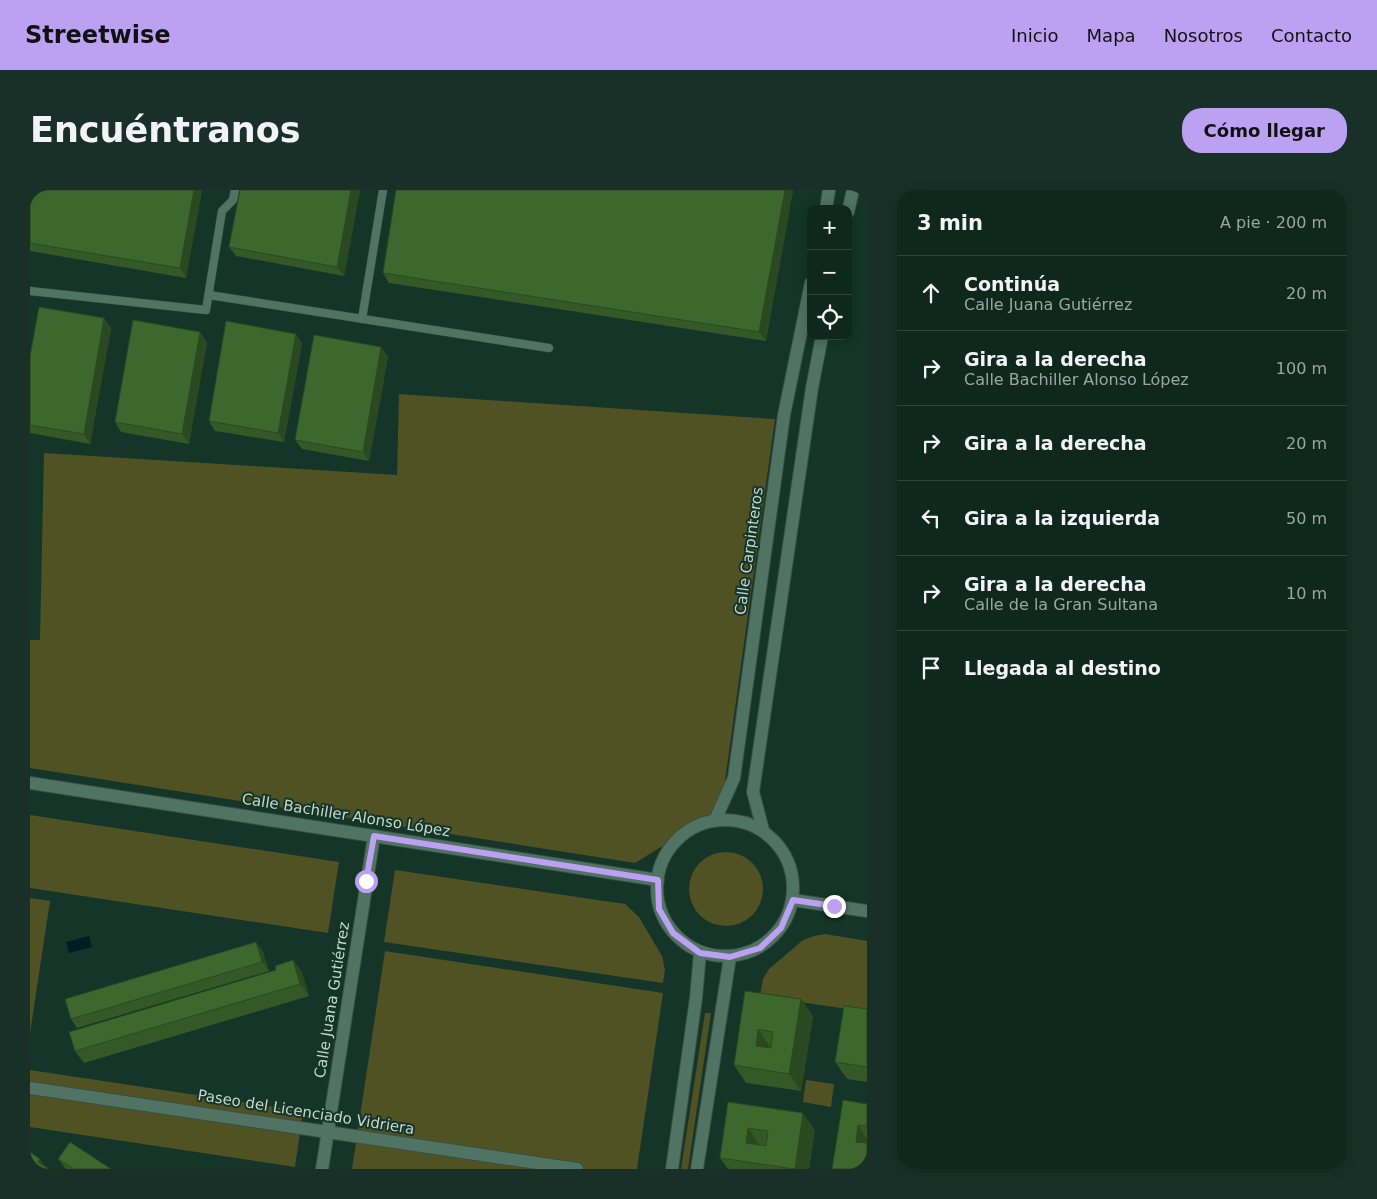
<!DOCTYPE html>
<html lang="es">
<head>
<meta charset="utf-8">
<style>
  :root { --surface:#0f281e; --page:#183027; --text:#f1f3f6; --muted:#9ba6a4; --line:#2f443c; --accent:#bca0f2 }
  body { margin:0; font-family:"DejaVu Sans",sans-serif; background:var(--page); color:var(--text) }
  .controls { position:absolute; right:15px; top:15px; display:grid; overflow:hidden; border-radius:10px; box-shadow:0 2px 12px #0003 }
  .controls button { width:45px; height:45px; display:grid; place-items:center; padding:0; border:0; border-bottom:1px solid var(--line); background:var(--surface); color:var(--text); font:25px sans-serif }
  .stop { position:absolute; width:15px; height:15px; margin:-11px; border:4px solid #bca0f2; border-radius:50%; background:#fff }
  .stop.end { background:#bca0f2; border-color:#fff; box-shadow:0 1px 5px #0008 }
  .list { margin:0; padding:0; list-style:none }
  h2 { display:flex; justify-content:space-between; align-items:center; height:65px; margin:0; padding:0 20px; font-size:21px }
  h2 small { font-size:16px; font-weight:400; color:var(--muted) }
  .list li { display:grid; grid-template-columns:32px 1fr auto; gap:15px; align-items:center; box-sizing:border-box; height:75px; padding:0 20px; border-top:1px solid var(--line) }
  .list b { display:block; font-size:19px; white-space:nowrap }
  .list p { margin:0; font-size:16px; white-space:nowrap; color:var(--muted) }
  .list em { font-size:16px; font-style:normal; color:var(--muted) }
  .icon { flex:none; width:28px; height:28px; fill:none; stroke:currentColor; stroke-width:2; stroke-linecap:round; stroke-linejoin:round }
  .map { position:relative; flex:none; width:837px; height:979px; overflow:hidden; border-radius:20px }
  header { display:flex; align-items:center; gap:30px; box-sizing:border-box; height:70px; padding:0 25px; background:var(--accent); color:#111 }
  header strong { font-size:24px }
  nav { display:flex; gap:28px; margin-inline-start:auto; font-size:18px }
  .intro { display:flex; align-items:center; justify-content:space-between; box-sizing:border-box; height:120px; padding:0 30px }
  h1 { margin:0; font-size:35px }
  .button { padding:12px 22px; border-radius:20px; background:var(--accent); color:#111; font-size:18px; font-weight:700 }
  main { display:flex; gap:30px; padding:0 30px }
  aside { flex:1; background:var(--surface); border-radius:20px; box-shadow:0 2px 12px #0003 }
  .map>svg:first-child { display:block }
  .green { fill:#505224 }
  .water { fill:#001d24 }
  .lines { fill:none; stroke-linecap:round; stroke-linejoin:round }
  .service-casing { stroke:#375145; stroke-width:9 }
  .pedestrian-casing { stroke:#375145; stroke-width:14 }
  .minor-casing { stroke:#375145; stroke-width:14 }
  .service { stroke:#517363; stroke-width:8 }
  .pedestrian { stroke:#517363; stroke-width:12 }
  .minor { stroke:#517363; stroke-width:12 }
  .wall { fill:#345927 }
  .shaded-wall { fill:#2b4920 }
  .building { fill:#3d682d; stroke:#2b4920; fill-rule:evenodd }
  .route { stroke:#bca0f2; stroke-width:6 }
  .labels { text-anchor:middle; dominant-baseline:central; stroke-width:4; stroke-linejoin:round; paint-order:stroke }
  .street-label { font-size:15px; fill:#c5d8ce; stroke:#143528 }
</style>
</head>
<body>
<header>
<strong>Streetwise</strong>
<nav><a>Inicio</a><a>Mapa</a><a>Nosotros</a><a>Contacto</a></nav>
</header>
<div class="intro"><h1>Encuéntranos</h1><a class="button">Cómo llegar</a></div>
<main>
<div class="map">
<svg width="837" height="979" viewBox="0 0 837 979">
  <rect width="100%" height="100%" fill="#143528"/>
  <g class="green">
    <polygon points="369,204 745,229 691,620 605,673 0,578 0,450 10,450 14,263 367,285"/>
    <polygon points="0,625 309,672 298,743 0,698"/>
    <circle cx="696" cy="699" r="37"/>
    <polygon points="365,680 595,714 609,727 632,766 635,780 633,793 354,752"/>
    <polygon points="0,708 20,711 0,843"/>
    <polygon points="795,744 837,751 837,822 730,806 733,789 739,779 773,750 784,746"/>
    <polygon points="355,761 633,803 607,979 322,979"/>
    <polygon points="675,823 681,823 658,979 651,979"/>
    <polygon points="0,880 273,921 265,977 0,937"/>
    <polygon points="776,890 804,894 801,917 773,912"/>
  </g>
  <polygon class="water" points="59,746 62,757 39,763 36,752"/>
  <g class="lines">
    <g class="service-casing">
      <g id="service">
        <polyline points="0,101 176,120 192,21 203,10 205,0"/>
        <polyline points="179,105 519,158"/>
        <polyline points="332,129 353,0"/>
      </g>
    </g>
    <g class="pedestrian-casing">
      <polyline id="pedestrian" points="0,898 547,979"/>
    </g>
    <g class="minor-casing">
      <g id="minor">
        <polyline points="796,19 799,0"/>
        <polyline points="818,22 823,0"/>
        <polyline points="0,593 628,690"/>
        <polyline points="685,630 704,588 754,225 781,93"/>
        <circle cx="695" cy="698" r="68"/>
        <polyline points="733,640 723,602 782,198 792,146"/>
        <polyline points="763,710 837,721"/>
        <polyline points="292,979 344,646"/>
        <polyline points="642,979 666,808 670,763"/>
        <polyline points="667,979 700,767"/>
      </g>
    </g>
    <use href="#service" class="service"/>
    <use href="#pedestrian" class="pedestrian"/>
    <use href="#minor" class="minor"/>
  </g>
  <g class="wall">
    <polygon points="0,0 172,0 156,88 0,61"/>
    <polygon points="210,0 330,0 314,86 206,66 199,57"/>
    <polygon points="366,0 763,0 736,151 359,93 353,83"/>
    <polygon points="74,128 81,138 60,254 0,243 0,166"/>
    <polygon points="177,152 159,254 91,242 85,232"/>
    <polygon points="272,153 254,252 185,241 179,231"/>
    <polygon points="351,157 358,167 339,271 272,259 265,250"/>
    <polygon points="226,752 233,762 239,781 47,838 41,829"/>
    <polygon points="263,770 272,782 279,806 54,873 45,861 246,780"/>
    <polygon points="715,801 783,826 771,901 716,893 704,875"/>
    <polygon points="837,819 837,892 817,889 805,872"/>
    <polygon points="698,912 785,940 779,979 698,979 690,968"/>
    <polygon points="837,914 837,979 802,979"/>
    <polygon points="28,969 81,979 36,979"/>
  </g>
  <g class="shaded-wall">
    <polygon points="164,0 172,0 156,88 150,78"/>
    <polygon points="321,0 330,0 314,86 307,77"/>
    <polygon points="755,0 763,0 736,151 729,142"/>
    <polygon points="74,128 81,138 60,254 54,244"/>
    <polygon points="170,142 177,152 159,254 152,244"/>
    <polygon points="266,144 272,153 254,252 248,243"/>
    <polygon points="351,157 358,167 339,271 333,262"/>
    <polygon points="226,752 233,762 239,781 232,772"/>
    <polygon points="263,770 272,782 279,806 270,794"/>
    <polygon points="771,809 783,826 771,901 759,884"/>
    <polygon points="728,839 740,857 738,873 726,856"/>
    <polygon points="773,923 785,940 779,979 765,979"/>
    <polygon points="828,935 837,948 837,968 826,952"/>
    <polygon points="718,938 730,955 716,953"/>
    <polygon points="10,969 17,979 8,972"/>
  </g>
  <g class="building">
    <polygon points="0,0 164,0 150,78 0,53"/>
    <polygon points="210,0 321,0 307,77 199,57"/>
    <polygon points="366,0 755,0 729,142 353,83"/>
    <polygon points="9,117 74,128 54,244 0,235 0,166"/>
    <polygon points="103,130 170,142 152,244 85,232"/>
    <polygon points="196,131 266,144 248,243 179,231"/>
    <polygon points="284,145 351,157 333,262 265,250"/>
    <polygon points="226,752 232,772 41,829 35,809"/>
    <polygon points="263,770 270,794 45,861 39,842 246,780 245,776"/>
    <path d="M715 801 771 809 759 884 704 875ZM728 839 743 842 741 858 726 856Z"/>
    <polygon points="814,816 837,819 837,877 805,872"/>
    <polygon points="813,910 837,914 837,936 828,935 826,952 837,953 837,979 802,979"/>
    <path d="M698 912 773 923 765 979 690 968ZM718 938 738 941 736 956 716 953Z"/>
    <polygon points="40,952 81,979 44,979 28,969"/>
    <polygon points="0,962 10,969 8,972 19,979 0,979"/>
  </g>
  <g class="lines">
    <polyline class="route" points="336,691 344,646 628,690 629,719 643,743 670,763 700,767 730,758 751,738 763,710 804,716"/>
  </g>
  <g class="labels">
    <g class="street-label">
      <text transform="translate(719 361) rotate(-82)">Calle Carpinteros</text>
      <text transform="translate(316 625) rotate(9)">Calle Bachiller Alonso López</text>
      <text transform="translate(302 810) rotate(-81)">Calle Juana Gutiérrez</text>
      <text transform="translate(276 922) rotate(9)">Paseo del Licenciado Vidriera</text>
    </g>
  </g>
</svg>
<div class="controls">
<button>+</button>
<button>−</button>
<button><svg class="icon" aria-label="locate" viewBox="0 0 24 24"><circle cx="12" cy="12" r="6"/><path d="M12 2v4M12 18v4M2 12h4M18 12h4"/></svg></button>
</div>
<div class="stop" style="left:336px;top:691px"></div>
<div class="stop end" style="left:804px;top:716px"></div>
</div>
<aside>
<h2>3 min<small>A pie · 200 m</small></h2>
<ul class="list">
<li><svg class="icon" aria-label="ahead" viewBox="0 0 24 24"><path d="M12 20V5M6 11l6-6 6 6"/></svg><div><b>Continúa</b><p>Calle Juana Gutiérrez</p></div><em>20 m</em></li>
<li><svg class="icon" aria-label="right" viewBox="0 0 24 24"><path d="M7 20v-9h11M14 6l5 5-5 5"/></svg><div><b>Gira a la derecha</b><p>Calle Bachiller Alonso López</p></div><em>100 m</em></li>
<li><svg class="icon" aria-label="right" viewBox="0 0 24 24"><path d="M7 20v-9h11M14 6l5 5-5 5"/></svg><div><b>Gira a la derecha</b></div><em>20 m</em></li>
<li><svg class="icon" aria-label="left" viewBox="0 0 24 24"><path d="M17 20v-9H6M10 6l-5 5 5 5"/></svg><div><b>Gira a la izquierda</b></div><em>50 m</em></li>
<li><svg class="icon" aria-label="right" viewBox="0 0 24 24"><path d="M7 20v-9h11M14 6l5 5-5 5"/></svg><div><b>Gira a la derecha</b><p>Calle de la Gran Sultana</p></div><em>10 m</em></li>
<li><svg class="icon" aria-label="arrive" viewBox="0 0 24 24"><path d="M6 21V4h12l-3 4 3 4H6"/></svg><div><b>Llegada al destino</b></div></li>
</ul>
</aside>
</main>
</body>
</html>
